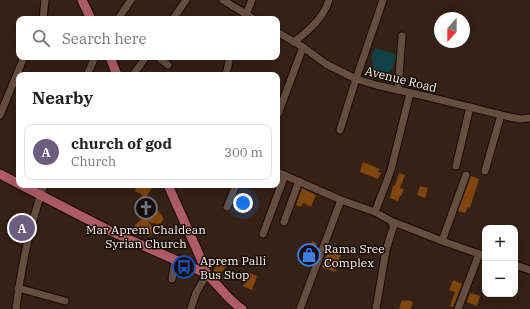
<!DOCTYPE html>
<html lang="en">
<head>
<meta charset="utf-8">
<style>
  :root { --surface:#fff; --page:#f6f6f6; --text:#222; --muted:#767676; --line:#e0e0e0; --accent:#6c5d7e }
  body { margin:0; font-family:"IBM Plex Serif",serif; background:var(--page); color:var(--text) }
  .controls { position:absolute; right:12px; bottom:12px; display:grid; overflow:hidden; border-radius:8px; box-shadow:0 4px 16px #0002 }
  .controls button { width:36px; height:36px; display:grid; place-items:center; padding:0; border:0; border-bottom:1px solid var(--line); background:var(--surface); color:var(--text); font:20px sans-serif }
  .compass { position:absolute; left:434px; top:12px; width:36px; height:36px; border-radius:50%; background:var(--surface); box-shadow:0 4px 16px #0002; rotate:201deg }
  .you { position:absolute; left:243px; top:203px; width:14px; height:14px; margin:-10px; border:3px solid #fff; border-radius:50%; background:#1a73e8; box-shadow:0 0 0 6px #1a73e833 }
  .badge { display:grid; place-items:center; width:26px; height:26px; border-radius:50%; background:var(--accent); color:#fff; font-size:13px; font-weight:700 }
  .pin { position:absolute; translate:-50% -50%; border:2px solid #fff; box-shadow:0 1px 4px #0006 }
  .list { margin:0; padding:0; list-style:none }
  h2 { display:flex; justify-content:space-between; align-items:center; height:52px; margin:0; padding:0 16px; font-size:17px }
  h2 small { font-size:13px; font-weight:400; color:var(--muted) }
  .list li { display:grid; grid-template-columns:26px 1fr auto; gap:12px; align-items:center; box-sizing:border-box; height:56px; margin:0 8px 8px; padding:0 8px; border:1px solid var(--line); border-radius:8px }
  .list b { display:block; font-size:15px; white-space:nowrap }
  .list p { margin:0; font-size:13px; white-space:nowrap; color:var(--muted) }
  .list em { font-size:13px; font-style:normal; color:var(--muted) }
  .icon { flex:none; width:22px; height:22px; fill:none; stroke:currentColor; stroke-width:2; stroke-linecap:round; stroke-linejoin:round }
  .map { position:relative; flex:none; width:530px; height:309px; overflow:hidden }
  .search { position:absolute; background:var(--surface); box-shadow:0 4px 16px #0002; left:16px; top:16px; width:264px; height:44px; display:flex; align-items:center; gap:10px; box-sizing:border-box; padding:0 14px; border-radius:8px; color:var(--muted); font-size:15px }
  .panel { position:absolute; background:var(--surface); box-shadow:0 4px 16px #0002; left:16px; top:72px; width:264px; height:116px; border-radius:8px }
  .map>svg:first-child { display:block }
  .water { fill:#104245 }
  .building { fill:#81450e }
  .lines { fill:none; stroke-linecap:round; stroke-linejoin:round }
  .minor-casing { stroke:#1b0a02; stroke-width:9 }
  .major-casing { stroke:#1b0a02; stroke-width:11 }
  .minor { stroke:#644e40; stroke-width:7 }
  .major { stroke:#ae5b67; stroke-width:9 }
  .labels { text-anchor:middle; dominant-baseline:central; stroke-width:3; stroke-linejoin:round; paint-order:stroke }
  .street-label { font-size:12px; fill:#fef3ec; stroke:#160d08 }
  .poi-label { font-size:12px; fill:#fef3ec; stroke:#160d08; text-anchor:start }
</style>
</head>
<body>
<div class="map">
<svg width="530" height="309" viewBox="0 0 530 309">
  <rect width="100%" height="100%" fill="#352115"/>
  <polygon class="water" points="375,48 398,55 391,71 385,73 373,69 372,56"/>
  <g class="building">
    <polygon points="363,162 380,169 378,172 381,173 378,179 360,172"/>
    <polygon points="399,173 405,175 400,188 404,189 401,196 400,196 398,201 390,198 393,186 395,186"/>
    <polygon points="471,176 479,179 470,208 468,207 465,213 458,211"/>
    <polygon points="138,185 154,185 146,197 151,202 150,203 161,214 163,218 163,220 161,223 158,224 148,222 156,231 149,237 142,229 139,232 134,226 145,216 135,206 138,203 137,202 143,195 135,191"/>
    <polygon points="420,186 428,188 425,198 417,195"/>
    <polygon points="302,188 316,195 311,207 303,203 301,207 296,205"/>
    <polygon points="312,241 317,244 312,256 301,252 303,245 310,248"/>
    <polygon points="329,249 341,254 335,272 322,267"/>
    <polygon points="219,262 226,266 220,275 213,271"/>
    <polygon points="249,273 257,276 252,290 243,286"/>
    <polygon points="453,280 462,284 453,307 450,306 455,292 449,290"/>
    <polygon points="470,293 480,296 477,306 467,302"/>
    <polygon points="402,300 406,301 407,300 413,302 411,309 399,309"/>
  </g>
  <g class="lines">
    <g class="minor-casing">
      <g id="minor">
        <polyline points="223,0 254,19"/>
        <polyline points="43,19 45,0"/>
        <polyline points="118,19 131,0"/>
        <polyline points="173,19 186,0"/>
        <polyline points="244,19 252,0"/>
        <polyline points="277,32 303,47 326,64 356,79 376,85 429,97 510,117 520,119 530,118"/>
        <path d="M294 42C309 30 323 19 329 0"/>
        <polyline points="158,57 168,65"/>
        <polyline points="87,75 95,57"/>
        <polyline points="133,75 146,57"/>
        <polyline points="226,75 230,57"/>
        <polyline points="398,90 402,36"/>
        <polyline points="278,114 303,47"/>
        <polyline points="0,115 24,57"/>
        <polyline points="340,130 356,79 383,0"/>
        <polyline points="456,166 470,107"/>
        <polyline points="485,171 501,115"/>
        <polyline points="277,172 341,200 375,212 391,221 393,224 393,228 386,250 376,309"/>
        <polyline points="227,207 236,185"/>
        <polyline points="375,212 391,170 410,93"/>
        <polyline points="391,221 442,241 485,256"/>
        <polyline points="284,222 299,181"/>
        <polyline points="263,234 285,175"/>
        <polyline points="442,241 466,175"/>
        <polyline points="515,265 530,270"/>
        <polyline points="172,279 175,261"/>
        <polyline points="18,288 65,301"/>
        <path d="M16 309C21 267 30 225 44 185"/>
        <polyline points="191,309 196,293 207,274"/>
        <polyline points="300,309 341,200"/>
        <polyline points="458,309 479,254"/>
      </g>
    </g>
    <g class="major-casing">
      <g id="major">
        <polyline points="82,0 91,19"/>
        <polyline points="110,57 117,75"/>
        <polyline points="0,174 19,184"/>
        <polyline points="21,185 110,231 207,274"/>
        <polyline points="168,185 201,259 207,274 229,298 239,307 242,309"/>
      </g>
    </g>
    <use href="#minor" class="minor"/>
    <use href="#major" class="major"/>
  </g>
  <defs>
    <g id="church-ring" transform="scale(1.15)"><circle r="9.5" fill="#160d08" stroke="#6b7280" stroke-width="1.5"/><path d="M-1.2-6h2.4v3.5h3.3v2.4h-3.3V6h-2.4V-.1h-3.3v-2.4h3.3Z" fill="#6b7280"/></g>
    <g id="shop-ring" transform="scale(1.15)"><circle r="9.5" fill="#160d08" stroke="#3f7fe0" stroke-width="1.5"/><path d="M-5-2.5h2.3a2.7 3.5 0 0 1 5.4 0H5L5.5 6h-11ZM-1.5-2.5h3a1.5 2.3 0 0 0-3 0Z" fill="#3f7fe0"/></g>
    <g id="bus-ring" transform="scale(1.15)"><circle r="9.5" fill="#160d08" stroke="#1a4fb4" stroke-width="1.5"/><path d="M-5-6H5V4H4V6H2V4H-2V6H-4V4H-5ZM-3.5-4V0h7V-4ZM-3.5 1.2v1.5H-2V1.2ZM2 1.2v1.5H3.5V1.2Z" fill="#1a4fb4"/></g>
  </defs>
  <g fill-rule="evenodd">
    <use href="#church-ring" x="146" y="208"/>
    <use href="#shop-ring" x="309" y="255"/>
    <use href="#bus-ring" x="184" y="267"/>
  </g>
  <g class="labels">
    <g class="street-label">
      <text transform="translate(401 79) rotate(14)">Avenue Road</text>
    </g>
    <g class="poi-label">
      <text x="146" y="229" text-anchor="middle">Mar Aprem Chaldean<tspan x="146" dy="14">Syrian Church</tspan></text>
      <text x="324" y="248">Rama Sree<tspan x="324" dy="14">Complex</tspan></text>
      <text x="200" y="260">Aprem Palli<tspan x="200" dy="14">Bus Stop</tspan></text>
    </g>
  </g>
</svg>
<div class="controls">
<button>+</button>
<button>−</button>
</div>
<svg class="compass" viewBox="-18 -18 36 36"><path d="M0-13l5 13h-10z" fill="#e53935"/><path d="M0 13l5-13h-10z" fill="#767676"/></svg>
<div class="you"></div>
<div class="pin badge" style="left:22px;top:228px">A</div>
<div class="search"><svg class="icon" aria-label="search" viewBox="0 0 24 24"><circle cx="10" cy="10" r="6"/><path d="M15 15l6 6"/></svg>Search here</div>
<section class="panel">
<h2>Nearby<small></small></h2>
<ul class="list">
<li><span class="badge">A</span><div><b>church of god</b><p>Church</p></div><em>300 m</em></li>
</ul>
</section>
</div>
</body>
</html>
